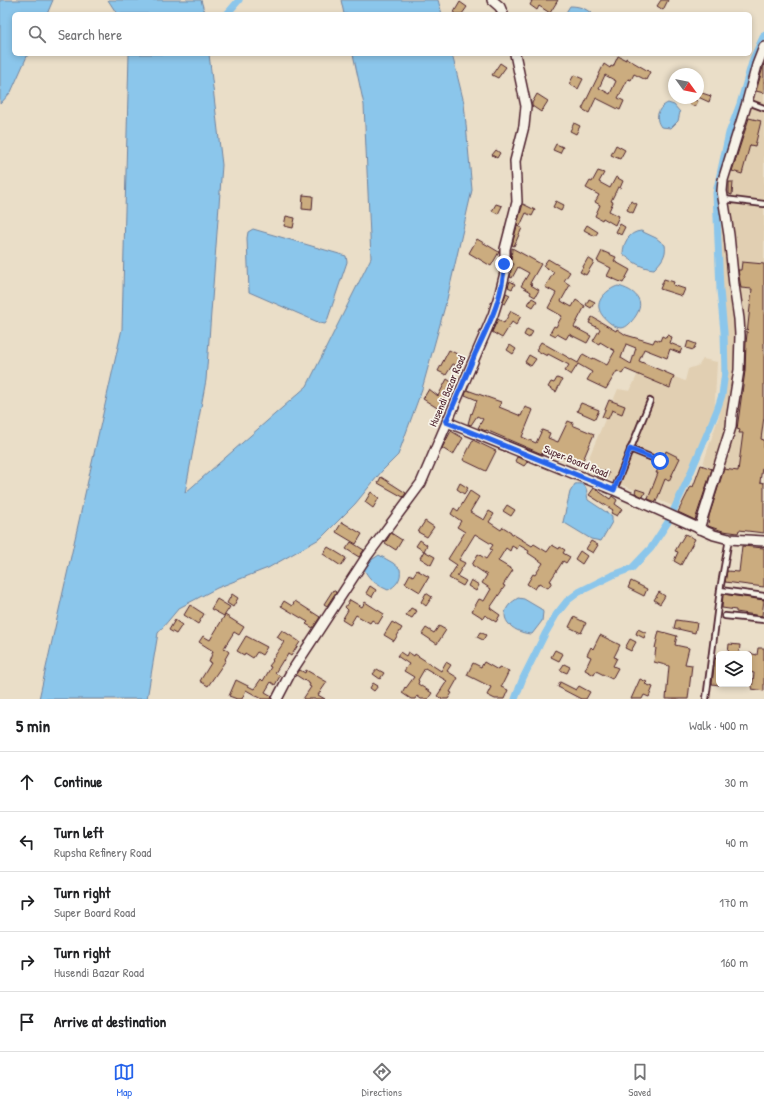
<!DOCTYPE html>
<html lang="en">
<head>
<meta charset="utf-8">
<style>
  :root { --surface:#fff; --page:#f6f6f6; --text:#202124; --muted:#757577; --line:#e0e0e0; --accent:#2563eb }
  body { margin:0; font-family:"Patrick Hand",sans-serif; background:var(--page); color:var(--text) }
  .controls { position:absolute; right:12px; bottom:12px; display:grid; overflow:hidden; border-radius:6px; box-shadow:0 2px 6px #0003 }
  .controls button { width:36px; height:36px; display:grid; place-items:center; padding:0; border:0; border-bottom:1px solid var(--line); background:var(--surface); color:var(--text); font:20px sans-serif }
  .compass { position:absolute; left:668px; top:68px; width:36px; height:36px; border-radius:50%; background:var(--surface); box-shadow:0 2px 6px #0003; rotate:123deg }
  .stop { position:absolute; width:12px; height:12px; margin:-9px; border:3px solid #2563eb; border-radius:50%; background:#fff }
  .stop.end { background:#2563eb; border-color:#fff; box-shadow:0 1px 4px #0008 }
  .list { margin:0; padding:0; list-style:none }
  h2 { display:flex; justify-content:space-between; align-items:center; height:52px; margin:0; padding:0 16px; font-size:17px }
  h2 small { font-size:13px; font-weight:400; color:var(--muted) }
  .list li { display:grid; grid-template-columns:26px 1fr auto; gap:12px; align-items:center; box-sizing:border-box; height:60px; padding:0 16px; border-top:1px solid var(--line) }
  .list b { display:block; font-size:15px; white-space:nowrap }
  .list p { margin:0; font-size:13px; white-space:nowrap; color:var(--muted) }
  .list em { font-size:13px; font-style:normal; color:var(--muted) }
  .icon { flex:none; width:22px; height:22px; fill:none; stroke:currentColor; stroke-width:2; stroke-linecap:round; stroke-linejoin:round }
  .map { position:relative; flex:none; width:764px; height:699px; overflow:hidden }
  .search { position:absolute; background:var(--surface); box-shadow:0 2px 6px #0003; left:12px; right:12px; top:12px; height:44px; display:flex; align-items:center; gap:10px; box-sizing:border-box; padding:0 14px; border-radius:6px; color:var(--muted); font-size:15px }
  .sheet { height:352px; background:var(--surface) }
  nav { display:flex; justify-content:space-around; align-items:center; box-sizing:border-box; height:56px; border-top:1px solid var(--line); background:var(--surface); font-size:11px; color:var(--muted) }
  nav a { display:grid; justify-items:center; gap:2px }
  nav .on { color:var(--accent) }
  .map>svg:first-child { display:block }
  .built { fill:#e1cfb2 }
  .water { fill:#8bc6eb; stroke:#71839e }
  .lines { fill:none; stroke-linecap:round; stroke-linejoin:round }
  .canal { stroke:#8bc6eb; stroke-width:7 }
  .building { fill:#cbac7f; stroke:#4a1f2b; fill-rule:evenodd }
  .service-casing { stroke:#4a1f2b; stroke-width:8 }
  .minor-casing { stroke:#4a1f2b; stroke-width:12 }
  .service { stroke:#f7f3e8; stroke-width:4.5 }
  .minor { stroke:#f7f3e8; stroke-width:9 }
  .route { stroke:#2563eb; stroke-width:5 }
  .labels { text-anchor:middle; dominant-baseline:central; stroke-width:3.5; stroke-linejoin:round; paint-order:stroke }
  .street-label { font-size:11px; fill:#4a1f2b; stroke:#f7f3e8 }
</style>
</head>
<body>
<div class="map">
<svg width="764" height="699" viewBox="0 0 764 699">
  <rect width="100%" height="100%" fill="#eadec8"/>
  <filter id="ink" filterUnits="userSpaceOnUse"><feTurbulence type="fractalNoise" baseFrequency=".025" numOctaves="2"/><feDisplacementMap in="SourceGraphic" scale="8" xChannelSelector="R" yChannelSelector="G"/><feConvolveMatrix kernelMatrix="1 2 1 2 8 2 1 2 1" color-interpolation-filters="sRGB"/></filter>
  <g filter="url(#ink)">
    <g class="built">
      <polygon points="764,44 764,473 714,469 703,464 719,416 723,324 718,269 725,185"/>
      <polygon points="703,359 717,362 714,418 698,461 673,506 584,469 618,389 630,391 642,364 685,381 688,369 699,365"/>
    </g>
    <g class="water">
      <polygon points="0,0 53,0 47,14 14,14 14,54 28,54 11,92 0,104"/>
      <polygon points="108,0 201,0 205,14 117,14"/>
      <polygon points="341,0 438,0 442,14 344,14"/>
      <path d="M570 6C578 6 586 8 592 14H565Z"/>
      <polygon points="129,54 209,54 222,165 206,380 185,493 307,386 371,258 364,105 353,54 452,54 464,103 472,190 447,299 422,389 398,455 382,471 355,504 321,538 268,568 217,588 179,608 158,633 147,699 39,699 122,329"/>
      <path d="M668 103 674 105 680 112 678 121 671 128 661 127C654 118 658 107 668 103Z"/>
      <polygon points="253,229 346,256 347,262 327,321 325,324 320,323 249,292 247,238 248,232"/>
      <path d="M641 231 656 238 665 245C667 255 661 262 654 269 641 268 633 262 623 254 623 243 629 232 641 231Z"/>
      <path d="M618 286C634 290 647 300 635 317 632 321 627 328 621 328 617 328 613 325 610 323 605 319 600 314 599 308 597 298 610 288 618 286Z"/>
      <path d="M575 484C589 482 586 492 588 500L612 516V522L601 541 591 539 563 522 570 492Z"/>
      <path d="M379 555 393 563 400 569C402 579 396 586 388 590 377 585 369 580 364 569L367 563Z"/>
      <path d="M518 598 524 599 541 609 543 612 542 621 532 634C517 634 495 620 510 604 512 602 515 600 518 598Z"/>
    </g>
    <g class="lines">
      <g class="canal">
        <polyline points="227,14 239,0"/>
        <polyline points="515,699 523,678 545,634 556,615 567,601 579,592 613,575 632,568 651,548 668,522 688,479 717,410 722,395 725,372 724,332 720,290 716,193 729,133 740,104 753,59 764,35"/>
      </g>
    </g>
    <g class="building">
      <polygon points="530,0 558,0 550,13 539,6 537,10 530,5 532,1"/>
      <polygon points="661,0 668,0 663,10 657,6"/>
      <polygon points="460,2 467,7 462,14 453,14"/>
      <path d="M618 56 626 60V58L650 72 646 80 634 74 631 80 628 79 618 98 624 101 620 110 596 98 589 113 582 109 604 64 610 68 611 66 613 67ZM605 75 616 81 610 94 599 88Z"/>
      <polygon points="500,63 506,67 498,78 492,75"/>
      <polygon points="764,64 764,93 756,91"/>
      <polygon points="574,75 583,79 578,89 569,84"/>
      <polygon points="699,92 711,96 709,102 698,97"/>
      <polygon points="537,94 548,101 541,112 532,106 532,103"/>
      <polygon points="691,99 698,101 695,107 689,104"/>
      <polygon points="749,118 761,121 755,146 750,145 742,174 732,171"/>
      <polygon points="574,123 580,126 576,134 570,131"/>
      <polygon points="556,144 563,147 560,153 553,150"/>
      <polygon points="616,145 625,150 620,159 611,155"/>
      <polygon points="496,150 500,153 497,158 492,155"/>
      <polygon points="598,171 604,173 599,182 610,188 616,177 623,181 620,188 618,187 611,201 613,202 609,211 619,216 615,225 603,218 602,220 595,216 600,205 595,202 599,195 586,188 590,181 592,182"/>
      <polygon points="729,182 733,182 732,195 729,194"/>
      <polygon points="303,195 313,196 312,210 302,209"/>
      <polygon points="556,201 564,205 561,211 553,207"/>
      <polygon points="631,201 637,204 633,213 627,210"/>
      <polygon points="496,204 502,206 498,214 492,211"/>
      <polygon points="523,204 535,210 532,216 526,213 520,226 517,224"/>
      <polygon points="286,216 295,218 293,228 284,226"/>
      <polygon points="620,224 625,227 621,235 616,232"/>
      <polygon points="587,225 598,232 595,236 584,230"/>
      <polygon points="517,226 522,228 514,246 512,245"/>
      <polygon points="477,239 499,252 491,266 469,253"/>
      <polygon points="512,248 541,264 530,283 532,284 531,285 539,290 535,297 530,294 531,292 521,286 529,273 518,267 512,278 510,277 511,269 514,264 511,262"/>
      <polygon points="602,251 616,257 614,261 630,270 623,283 607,276 611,268 597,261"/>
      <polygon points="588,258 594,262 586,275 580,272"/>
      <polygon points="548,259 570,272 564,281 570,285 561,301 572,307 576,300 585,306 574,327 591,336 587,343 569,334 566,339 557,334 556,336 550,333 554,326 556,327 562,316 548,308 556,293 545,287 554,272 543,266"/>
      <polygon points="742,262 764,264 764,417 761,439 764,440 764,468 762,468 760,482 764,483 764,533 739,530 738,533 723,531 708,526 709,516 724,469 738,471 743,433 739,433 740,430 737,429 745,371 746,343 752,289 741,288 738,270 741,270"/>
      <polygon points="664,279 674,282 673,285 685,289 682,296 660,289"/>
      <polygon points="510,281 515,284 512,289 508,287"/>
      <polygon points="506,293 510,295 505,304 503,303"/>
      <polygon points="532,298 537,301 533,307 528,304"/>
      <polygon points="589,299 595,302 591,308 586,305"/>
      <polygon points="511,311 521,316 516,325 512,322 502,338 492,332 498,319 504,323"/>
      <path d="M592 317 616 331 617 329 626 335 653 343 655 339 660 341 662 336 666 338 667 335 672 337 670 343 682 348 680 353 670 349 667 358 644 349 639 361 674 376 670 388 625 369 622 374 617 371 606 389 587 380 592 372 578 364 571 375 565 371 569 365 548 354 547 356 536 350 541 342 578 363 583 354 592 359 593 358 607 365 615 351 600 342 599 344 593 341 600 329 589 323ZM626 344 636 348 631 364 621 358Z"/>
      <polygon points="527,329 533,332 529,338 524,335"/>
      <polygon points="688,341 696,344 693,350 686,348"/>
      <polygon points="510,345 516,349 513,354 507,350"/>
      <polygon points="449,350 463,357 458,366 453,364 446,375 438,371"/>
      <polygon points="529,355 536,359 531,366 525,362"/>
      <polygon points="557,378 562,380 556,392 548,387 551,382 554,383"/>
      <polygon points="447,379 453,383 444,399 448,402 442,411 423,399 429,389 438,396"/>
      <polygon points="467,390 501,402 499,407 521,416 525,407 533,410 522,437 536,443 542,430 550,433 548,438 558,442 568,421 573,423 572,425 594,434 581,465 544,449 542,454 486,430 486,431 478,428 483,419 477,416 471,425 468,424 471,413 472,414 477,400 465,395"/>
      <polygon points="609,400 625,406 622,414 612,410 608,419 602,417"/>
      <polygon points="581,403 599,410 595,419 577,411"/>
      <polygon points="451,431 463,438 453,455 442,448"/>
      <polygon points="473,440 496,451 486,471 463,460"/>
      <polygon points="666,451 680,458 669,481 665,479 656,502 648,499 658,473 656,473 660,465 663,463 663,459"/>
      <polygon points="517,457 528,461 524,466 515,461"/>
      <polygon points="701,465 712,469 695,520 678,512 691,486 693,487"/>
      <polygon points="599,469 609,473 606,480 596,475"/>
      <polygon points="381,477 406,493 403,497 378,483"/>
      <polygon points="460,483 468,488 464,494 457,489"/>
      <polygon points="594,488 610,499 612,496 617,500 615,504 622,509 617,516 611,513 613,510 589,495"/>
      <polygon points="636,489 645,492 643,497 635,493"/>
      <polygon points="470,491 479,497 470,512 484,520 489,511 494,514 489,522 501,530 503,527 511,532 511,533 532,546 534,544 547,552 552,545 559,549 560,547 565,550 563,553 570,557 566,563 563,561 550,581 552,582 548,588 539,583 535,589 527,584 533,574 535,575 543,563 528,553 529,551 519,545 517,549 512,546 510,551 506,548 498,561 513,570 503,585 505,586 490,608 500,615 496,622 485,615 483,618 472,611 479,599 484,601 491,589 482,583 487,575 472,565 478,554 486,559 492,550 490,549 493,545 475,534 459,560 465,563 457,576 466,581 463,586 449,578 457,565 448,559 465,532 457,527 461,521 451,514 454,508 458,511"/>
      <polygon points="371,492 379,498 373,508 365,502"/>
      <polygon points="507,505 515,510 511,516 503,511"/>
      <polygon points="425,521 434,527 427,537 418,532"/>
      <polygon points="342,522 362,534 356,544 336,532"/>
      <polygon points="391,533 402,540 396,550 385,543"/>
      <polygon points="685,534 695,539 681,565 674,561 678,552 675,551"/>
      <polygon points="420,540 427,545 424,551 416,546"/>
      <polygon points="591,541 598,545 593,553 586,549"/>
      <polygon points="351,542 364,550 359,557 346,549"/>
      <polygon points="742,546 764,548 764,587 725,582 727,571 739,572"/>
      <polygon points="328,547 346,558 341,566 323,554"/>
      <polygon points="424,551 435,557 431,565 420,558"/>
      <polygon points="580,551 587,556 582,564 575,559"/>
      <polygon points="417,570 429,577 420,592 405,583 410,574 413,576"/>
      <polygon points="471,580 479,585 476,591 468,586"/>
      <polygon points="631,581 647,589 644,596 628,588"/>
      <polygon points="370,586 376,590 372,597 366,593"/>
      <polygon points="333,590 336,592 327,606 324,604"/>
      <polygon points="659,592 665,596 660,604 654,600"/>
      <polygon points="426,593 432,597 426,606 421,602"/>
      <polygon points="232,594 238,598 233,607 227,603"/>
      <polygon points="723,594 764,600 762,616 736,612 736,610 722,608"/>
      <polygon points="217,599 230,607 224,616 211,609"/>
      <polygon points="350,600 362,607 365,602 384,614 378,624 372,620 370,623 356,615 350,625 342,620 348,610 345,607"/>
      <polygon points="284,601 292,606 295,601 320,617 313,628 306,624 308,622 281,606"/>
      <polygon points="190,605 204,614 198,624 184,615"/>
      <polygon points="411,608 417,611 412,618 406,615"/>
      <polygon points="225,615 244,627 239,635 234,632 224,648 229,652 225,659 226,660 208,686 200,681 211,663 209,662 213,651 199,642 203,636 210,640"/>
      <polygon points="574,617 586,623 581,633 569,627"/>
      <polygon points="175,620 182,625 176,634 169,630"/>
      <polygon points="676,620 697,623 695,633 674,628"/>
      <polygon points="392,622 402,628 394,641 384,635"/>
      <polygon points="439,626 446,630 437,644 422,634 426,628 434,633"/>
      <polygon points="638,629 646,633 644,638 636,634"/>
      <polygon points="282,630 300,642 291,656 288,654 284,661 283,660 275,673 280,676 275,685 271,682 265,692 272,696 271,699 262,699 246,690 242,699 237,699 229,696 236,680 254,689 261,679 263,681 271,667 269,666 273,661 272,660 284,642 277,637"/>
      <polygon points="659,631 677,636 675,645 689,648 685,664 692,665 688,699 666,699 669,666 654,662 656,648 655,648"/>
      <polygon points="480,632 486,635 483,640 477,637"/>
      <polygon points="600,635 620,645 614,657 617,658 613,666 618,668 612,679 596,671 594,675 585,670 591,657 587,655 591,647 593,649"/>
      <polygon points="246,636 267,647 262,655 257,652 253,658 245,653 244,655 237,651"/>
      <polygon points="630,639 636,642 631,651 625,648"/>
      <polygon points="729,644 740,645 739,654 728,654"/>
      <polygon points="758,648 764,648 764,691 752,689 754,673 749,672 749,653 757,655"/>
      <polygon points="555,650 563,654 559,661 551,657"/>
      <polygon points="400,652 406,656 408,652 414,656 415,654 441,671 446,662 451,665 447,671 458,678 450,692 452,693 448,699 442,699 437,696 447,681 425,668 418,680 419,681 418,684 432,693 428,699 421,699 417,696 415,699 411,699 402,693 405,687 406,688 414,677 404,671 409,664 397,656"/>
      <polygon points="715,658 719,659 719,685 712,684"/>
      <polygon points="484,662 498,670 499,667 509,671 501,687 508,690 504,699 495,699 487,695 491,687 467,675 473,663 481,667"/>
      <polygon points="564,664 570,667 567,673 560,670"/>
      <polygon points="377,669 384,673 380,679 373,674"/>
      <polygon points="300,670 305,673 306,670 327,682 318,695 325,699 303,699 311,687 309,686 310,684 296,675"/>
      <polygon points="640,679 647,682 645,684 653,687 649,697 644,695 642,699 631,699"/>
      <polygon points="560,682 576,690 579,686 590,692 586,699 581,699 558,687"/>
      <polygon points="373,683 378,686 374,691 370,688"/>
    </g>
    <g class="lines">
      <g class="service-casing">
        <g id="service">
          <polyline points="748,102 764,108"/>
          <polyline points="724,199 764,204"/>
          <polyline points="630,449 660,461"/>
          <polyline points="614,490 650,401"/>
          <polyline points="720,590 764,596"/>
          <polyline points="725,616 764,620"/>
          <polyline points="706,699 720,590 729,539"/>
        </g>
      </g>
      <g class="minor-casing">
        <g id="minor">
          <polyline points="492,0 500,7 503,14"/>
          <polyline points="447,422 614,490 714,535 729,539 764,541"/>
          <polyline points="699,529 731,427 732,414 739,370 740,335 739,319 734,285 729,235 722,191 723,180 746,106 757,65 764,47"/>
          <polyline points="277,699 290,674 367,556 421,483 493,315 500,293 505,273 505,249 517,202 515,161 524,126 526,106 515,54"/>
        </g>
      </g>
      <use href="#service" class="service"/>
      <use href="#minor" class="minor"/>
    </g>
  </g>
  <g class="lines" filter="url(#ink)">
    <path class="route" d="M504 264C504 296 488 326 475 354 466 377 456 399 446 422L614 490 630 449 660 461"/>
  </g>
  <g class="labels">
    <g class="street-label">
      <text transform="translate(447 391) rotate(-67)">Husendi Bazar Road</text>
      <text transform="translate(576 461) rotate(22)">Super Board Road</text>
    </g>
  </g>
</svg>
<div class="controls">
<button><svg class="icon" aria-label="layers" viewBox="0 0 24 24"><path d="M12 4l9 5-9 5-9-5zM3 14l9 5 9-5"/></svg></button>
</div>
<svg class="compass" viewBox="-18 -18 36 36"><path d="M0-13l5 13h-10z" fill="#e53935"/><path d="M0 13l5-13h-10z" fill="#757577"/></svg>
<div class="stop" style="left:660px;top:461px"></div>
<div class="stop end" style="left:504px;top:264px"></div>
<div class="search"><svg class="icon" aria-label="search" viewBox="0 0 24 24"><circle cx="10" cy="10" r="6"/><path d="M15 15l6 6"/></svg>Search here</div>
</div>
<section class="sheet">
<h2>5 min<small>Walk · 400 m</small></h2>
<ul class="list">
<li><svg class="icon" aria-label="ahead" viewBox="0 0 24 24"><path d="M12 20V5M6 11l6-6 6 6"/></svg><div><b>Continue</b></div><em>30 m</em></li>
<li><svg class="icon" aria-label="left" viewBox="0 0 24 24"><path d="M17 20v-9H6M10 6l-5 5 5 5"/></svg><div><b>Turn left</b><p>Rupsha Refinery Road</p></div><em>40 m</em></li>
<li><svg class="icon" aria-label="right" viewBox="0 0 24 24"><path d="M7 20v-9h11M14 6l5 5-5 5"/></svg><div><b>Turn right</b><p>Super Board Road</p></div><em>170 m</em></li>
<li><svg class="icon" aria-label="right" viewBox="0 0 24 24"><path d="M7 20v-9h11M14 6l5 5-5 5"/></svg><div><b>Turn right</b><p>Husendi Bazar Road</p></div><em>160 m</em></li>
<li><svg class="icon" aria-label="arrive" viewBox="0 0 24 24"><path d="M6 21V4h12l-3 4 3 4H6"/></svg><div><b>Arrive at destination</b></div></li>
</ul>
</section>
<nav>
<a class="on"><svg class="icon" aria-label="map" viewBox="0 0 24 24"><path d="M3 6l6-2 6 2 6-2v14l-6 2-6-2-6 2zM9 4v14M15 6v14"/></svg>Map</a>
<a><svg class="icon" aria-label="directions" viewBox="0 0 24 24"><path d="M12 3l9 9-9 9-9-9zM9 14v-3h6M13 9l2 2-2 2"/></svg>Directions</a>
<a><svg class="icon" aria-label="saved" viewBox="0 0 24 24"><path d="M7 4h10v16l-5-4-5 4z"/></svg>Saved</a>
</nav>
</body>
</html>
